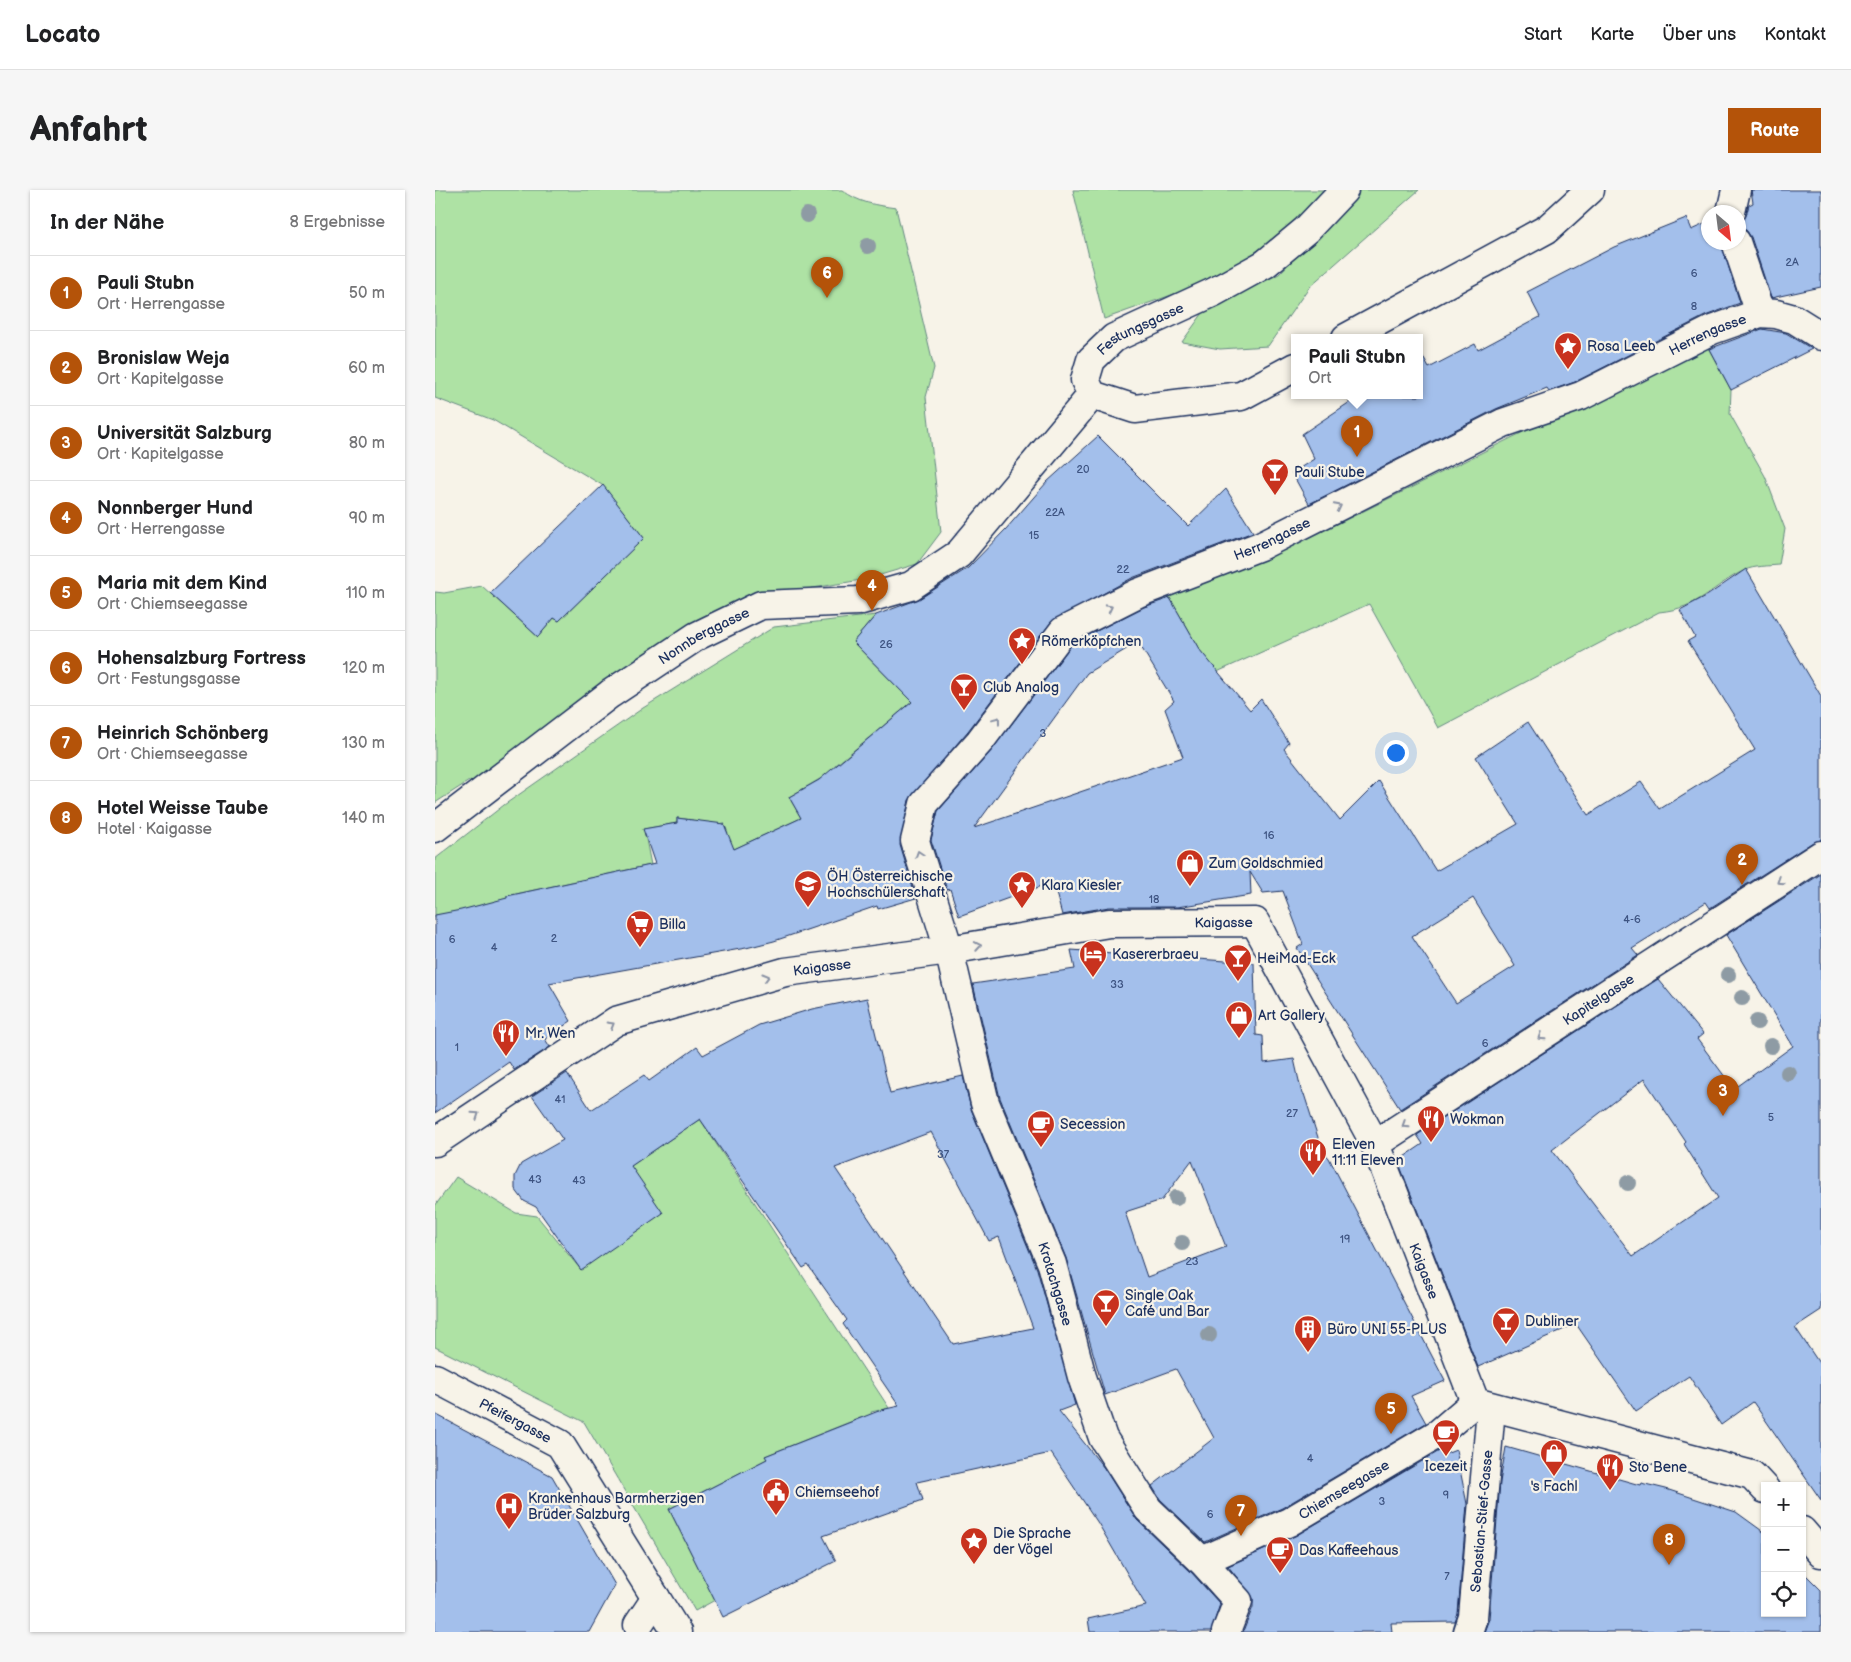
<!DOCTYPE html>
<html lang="de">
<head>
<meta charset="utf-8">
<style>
  :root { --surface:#fff; --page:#f6f6f6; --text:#202124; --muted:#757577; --line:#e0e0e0; --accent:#b45309 }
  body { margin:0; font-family:"Balsamiq Sans",sans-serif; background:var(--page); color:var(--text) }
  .controls { position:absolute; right:15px; bottom:15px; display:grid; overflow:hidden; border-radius:0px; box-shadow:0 1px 4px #0004 }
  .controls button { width:45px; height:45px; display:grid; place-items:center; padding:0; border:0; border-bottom:1px solid var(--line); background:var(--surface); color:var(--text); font:25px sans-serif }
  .compass { position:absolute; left:1266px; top:15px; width:45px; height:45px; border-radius:50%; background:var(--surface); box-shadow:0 1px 4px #0004; rotate:152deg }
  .you { position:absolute; left:960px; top:562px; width:18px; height:18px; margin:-12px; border:4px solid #fff; border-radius:50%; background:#1a73e8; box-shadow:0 0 0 8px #1a73e833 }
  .badge { display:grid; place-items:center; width:32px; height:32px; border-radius:50%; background:var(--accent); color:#fff; font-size:16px; font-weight:700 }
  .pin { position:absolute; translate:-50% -41px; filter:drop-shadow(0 1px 2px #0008) }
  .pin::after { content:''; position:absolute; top:26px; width:18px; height:15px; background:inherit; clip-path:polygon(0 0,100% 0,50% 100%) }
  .popup { position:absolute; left:856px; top:144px; width:132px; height:65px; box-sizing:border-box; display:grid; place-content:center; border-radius:0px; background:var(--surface); filter:drop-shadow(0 1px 4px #0005); font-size:16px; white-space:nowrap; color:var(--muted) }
  .popup b { font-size:19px; color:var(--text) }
  .popup::after { content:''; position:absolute; left:50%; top:100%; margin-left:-10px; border:10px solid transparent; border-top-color:var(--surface) }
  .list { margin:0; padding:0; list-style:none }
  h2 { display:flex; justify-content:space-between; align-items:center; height:65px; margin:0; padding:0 20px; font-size:21px }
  h2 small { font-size:16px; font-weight:400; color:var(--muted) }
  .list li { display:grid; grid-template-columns:32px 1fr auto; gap:15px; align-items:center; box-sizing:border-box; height:75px; padding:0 20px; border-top:1px solid var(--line) }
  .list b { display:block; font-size:19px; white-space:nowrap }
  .list p { margin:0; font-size:16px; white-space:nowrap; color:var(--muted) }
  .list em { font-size:16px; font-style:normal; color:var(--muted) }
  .icon { flex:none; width:28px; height:28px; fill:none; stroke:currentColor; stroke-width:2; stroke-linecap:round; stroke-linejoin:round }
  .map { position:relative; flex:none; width:1386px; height:1442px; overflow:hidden; border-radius:0px }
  header { display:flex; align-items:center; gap:30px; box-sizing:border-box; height:70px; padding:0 25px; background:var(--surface); border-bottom:1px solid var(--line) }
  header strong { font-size:24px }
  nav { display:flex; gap:28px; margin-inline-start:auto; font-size:18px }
  .intro { display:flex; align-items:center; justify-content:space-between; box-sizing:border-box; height:120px; padding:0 30px }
  h1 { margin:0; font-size:35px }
  .button { padding:12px 22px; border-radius:0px; background:var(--accent); color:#fff; font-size:18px; font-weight:700 }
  main { display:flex; gap:30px; padding:0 30px }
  aside { flex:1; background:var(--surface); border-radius:0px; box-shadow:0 1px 4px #0004 }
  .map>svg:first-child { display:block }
  .green { fill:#aee2a4; stroke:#648881 }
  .building { fill:#a3bfeb; stroke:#1b2f5e; fill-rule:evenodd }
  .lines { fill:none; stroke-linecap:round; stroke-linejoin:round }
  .minor-casing { stroke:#1b2f5e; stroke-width:31 }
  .minor { stroke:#f7f3e8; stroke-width:28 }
  .tree { fill:#8e9ba4 }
  .oneway { stroke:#8991a3 }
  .labels { text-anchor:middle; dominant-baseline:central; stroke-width:4.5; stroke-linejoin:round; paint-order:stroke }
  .number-label { font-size:11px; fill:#3d5381 }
  .street-label { font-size:14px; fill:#1b2f5e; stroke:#f7f3e8 }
  .poi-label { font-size:14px; fill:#1b2f5e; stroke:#f7f3e8; text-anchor:start }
</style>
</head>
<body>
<header>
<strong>Locato</strong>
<nav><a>Start</a><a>Karte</a><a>Über uns</a><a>Kontakt</a></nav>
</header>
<div class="intro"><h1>Anfahrt</h1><a class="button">Route</a></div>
<main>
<aside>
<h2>In der Nähe<small>8 Ergebnisse</small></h2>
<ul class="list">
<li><span class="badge">1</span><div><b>Pauli Stubn</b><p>Ort · Herrengasse</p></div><em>50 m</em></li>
<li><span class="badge">2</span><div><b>Bronislaw Weja</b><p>Ort · Kapitelgasse</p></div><em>60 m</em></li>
<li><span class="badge">3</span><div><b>Universität Salzburg</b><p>Ort · Kapitelgasse</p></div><em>80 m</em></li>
<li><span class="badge">4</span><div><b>Nonnberger Hund</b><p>Ort · Herrengasse</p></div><em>90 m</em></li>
<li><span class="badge">5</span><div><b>Maria mit dem Kind</b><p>Ort · Chiemseegasse</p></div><em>110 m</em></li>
<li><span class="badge">6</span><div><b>Hohensalzburg Fortress</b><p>Ort · Festungsgasse</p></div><em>120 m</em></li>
<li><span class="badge">7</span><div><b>Heinrich Schönberg</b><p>Ort · Chiemseegasse</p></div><em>130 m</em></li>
<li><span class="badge">8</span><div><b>Hotel Weisse Taube</b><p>Hotel · Kaigasse</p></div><em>140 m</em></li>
</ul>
</aside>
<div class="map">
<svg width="1386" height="1442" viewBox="0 0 1386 1442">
  <rect width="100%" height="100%" fill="#f7f3e8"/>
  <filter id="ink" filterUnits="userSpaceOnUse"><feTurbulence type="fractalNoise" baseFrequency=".02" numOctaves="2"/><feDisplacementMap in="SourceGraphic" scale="10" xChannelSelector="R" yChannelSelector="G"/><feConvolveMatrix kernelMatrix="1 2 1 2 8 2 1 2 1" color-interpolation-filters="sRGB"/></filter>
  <g filter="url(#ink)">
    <g class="green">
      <path d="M0 0H407C424 13 440 15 461 18L499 178 491 207 506 342 482 374 432 389 330 406 48 594 34 591 0 613V402L9 403 47 396 103 447 119 428 124 431 209 348 167 295 58 230 0 208Z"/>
      <polygon points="638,0 891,0 863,35 773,92 669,129"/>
      <polygon points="924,0 984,0 874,97 833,156 785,159 747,152 770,120 844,84"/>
      <path d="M1270 152 1296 200 1295 224 1330 286 1350 339 1344 375C1334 376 1319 376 1310 380 1276 396 1266 418 1224 422L1003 538 934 414 782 482 764 459 732 403 850 360Z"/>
      <polygon points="441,425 418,452 466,501 469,499 477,512 401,575 402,579 354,607 366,628 284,666 277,652 293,643 289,633 260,639 258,630 242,628 242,633 209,639 216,675 72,706 73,711 0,727 0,669 69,615 208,518 339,437"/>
      <polygon points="265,929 454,1218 436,1222 438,1227 425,1228 330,1266 332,1269 234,1319 280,1410 260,1421 149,1232 0,1157 0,1016 21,987 81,1023 102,1026 146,1080 196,976"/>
    </g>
    <g class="building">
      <polygon points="1316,0 1386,0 1386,97 1336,108 1316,47 1311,40 1304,37 1311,26 1314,15 1318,13"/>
      <polygon points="1251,28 1256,40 1274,32 1274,52 1286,52 1305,113 1270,126 1140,192 1114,201 1112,198 1061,219 874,314 857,283 879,269 867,244 924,206 984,206 984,160 994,178 1040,154 1043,160 1105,127 1092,102 1179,57"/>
      <polygon points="1327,139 1351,143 1377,159 1296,200 1274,159"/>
      <polygon points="663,246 753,336 791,299 818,342 697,388 616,432 533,541 474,610 465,655 481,708 443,719 442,716 339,751 311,758 114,793 136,831 110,849 115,857 79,880 74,872 0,923 0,725 26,720 72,708 72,706 220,674 208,639 242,633 242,628 289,634 299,659 366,628 354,607 384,590 477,512 418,452 441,425 484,409 533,378 571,339 612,292"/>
      <polygon points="168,295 209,348 124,431 119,428 103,447 55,403"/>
      <path d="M1311 379 1386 506V650L1378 652 1275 718 1271 712 1197 758 1203 765 965 919 862 758 868 754 848 701 828 703 815 682 816 705 742 717H674L627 725 618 692 524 726 515 699 512 700 496 650 503 621 557 560 638 453 709 417 735 408 764 459 815 520 826 509 854 553 849 559 905 630 944 591 1001 681 1083 634 1041 567 1093 532 1153 625 1206 592 1225 619 1320 560 1253 451 1260 447 1245 420 1273 405ZM703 452 739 511 730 519 748 567 539 638 652 483ZM1038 708 1080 776 1021 813 977 746Z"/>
      <path d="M1386 684V1120L1360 1137 1386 1176V1310L1318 1212 1286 1235 1254 1186 1201 1221 1141 1134 1043 1177 963 971 988 954 982 945 1223 789 1268 844 1262 849 1299 899 1358 856 1291 745ZM1209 889 1251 952 1249 954 1283 1008 1198 1066 1117 960Z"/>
      <path d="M636 760 819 773 821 845 828 846 829 873 859 869 867 904H869L887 960 894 968 1010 1191 976 1206 991 1233 847 1318 770 1352 725 1309 717 1296 779 1248 741 1179 670 1205 631 1068 565 908 538 794 640 779ZM757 970 791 1057 712 1087 690 1022 727 1010Z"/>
      <path d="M432 808 455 903 528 886 536 919 602 1079 640 1215 624 1221 669 1278 702 1330 756 1382 785 1414 776 1442H655L653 1429 711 1416 663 1333 616 1263 482 1292 488 1310 388 1346 401 1371 288 1427 234 1319 332 1269 330 1266 446 1220 464 1216 408 1134 412 1130 373 1075 368 1078 265 929 196 976 228 1023 146 1080 101 1017 89 1011 80 999V986L86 974 128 950 97 906 132 883 156 920 209 885 214 891 262 857 268 865 324 835 377 819ZM496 942 554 1051 564 1047 598 1138 518 1154 400 978Z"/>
      <polygon points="0,1224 117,1286 180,1395 154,1442 0,1442"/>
      <polygon points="1071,1257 1205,1295 1206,1293 1231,1299 1301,1322 1330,1343 1330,1423 1367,1423 1367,1381 1386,1400 1386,1442 1049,1442 1054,1429 1065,1292"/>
      <polygon points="1006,1260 1008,1265 1021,1260 1032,1314 1023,1424 1020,1432 956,1433 957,1442 808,1442 818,1417 818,1408 793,1376 862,1345"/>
    </g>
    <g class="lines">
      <g class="minor-casing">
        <g id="minor">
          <polyline points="1296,22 1301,0"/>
          <polyline points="1301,52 1325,123"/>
          <polyline points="911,148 1112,39 1155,0"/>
          <path id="s1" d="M860 177 806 206 700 219 657 205 650 190 656 170 679 148 779 102 830 74 871 40 909 0"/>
          <path id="s2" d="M0 638 175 504 262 446 326 415 423 411 476 396 524 364 657 205"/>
          <path id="s3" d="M0 952 181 831 350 782 514 760 674 733 820 732 940 954 1040 1212 1317 1285 1330 1299"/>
          <path id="s4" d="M940 954 1386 665"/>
          <path id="s5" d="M0 1188 125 1254 242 1442"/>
          <polyline points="1367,1341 1386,1363"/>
          <path id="s6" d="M767 1371 854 1332 1004 1243 1040 1212"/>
          <polyline points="203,1435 221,1408"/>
          <path id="s7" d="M791 1442 803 1411 767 1371 713 1319 668 1248 647 1187 617 1074 550 913 514 760 480 651 489 614 545 551 628 441 703 403 825 356 1068 233 1146 206 1277 140 1325 123 1341 124 1359 129 1386 146"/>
          <path id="s8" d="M1033 1442 1038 1427 1056 1218"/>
        </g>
      </g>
      <use href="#minor" class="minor"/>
    </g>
    <g class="tree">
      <circle cx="372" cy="25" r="8"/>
      <circle cx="433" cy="56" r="8"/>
      <circle cx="1293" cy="785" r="8"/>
      <circle cx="1307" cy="808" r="8"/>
      <circle cx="1322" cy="832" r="8"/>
      <circle cx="1336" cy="856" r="8"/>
      <circle cx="1353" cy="883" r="8"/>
      <circle cx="1193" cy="993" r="8"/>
      <circle cx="741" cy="1008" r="8"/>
      <circle cx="747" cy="1053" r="8"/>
      <circle cx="774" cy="1145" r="8"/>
    </g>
    <defs><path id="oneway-chevron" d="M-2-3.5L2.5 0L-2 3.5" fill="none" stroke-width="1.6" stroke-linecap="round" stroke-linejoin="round" transform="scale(1.25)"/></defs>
    <g class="oneway">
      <use href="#oneway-chevron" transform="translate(903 317) rotate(-27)"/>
      <use href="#oneway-chevron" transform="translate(674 418) rotate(-27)"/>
      <use href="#oneway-chevron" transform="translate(562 530) rotate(-53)"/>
      <use href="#oneway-chevron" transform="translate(484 664) rotate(-108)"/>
      <use href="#oneway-chevron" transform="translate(1345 691) rotate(147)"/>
      <use href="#oneway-chevron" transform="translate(543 756) rotate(-10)"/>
      <use href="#oneway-chevron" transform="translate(331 787) rotate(-16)"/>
      <use href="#oneway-chevron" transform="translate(176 835) rotate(-31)"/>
      <use href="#oneway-chevron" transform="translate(1106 847) rotate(147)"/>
      <use href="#oneway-chevron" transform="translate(41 925) rotate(-34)"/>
      <use href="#oneway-chevron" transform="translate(970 935) rotate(147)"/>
    </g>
  </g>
  <defs>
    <g id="sight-pin" transform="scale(1.4375)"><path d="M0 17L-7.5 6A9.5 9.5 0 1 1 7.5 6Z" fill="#c8321e" stroke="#f7f3e8"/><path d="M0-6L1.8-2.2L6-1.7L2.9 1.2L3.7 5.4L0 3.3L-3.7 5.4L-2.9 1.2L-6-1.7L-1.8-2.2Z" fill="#fff"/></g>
    <g id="bar-pin" transform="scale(1.4375)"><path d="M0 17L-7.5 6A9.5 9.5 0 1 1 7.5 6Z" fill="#c8321e" stroke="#f7f3e8"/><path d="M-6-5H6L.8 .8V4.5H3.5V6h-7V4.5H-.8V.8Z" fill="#fff"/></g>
    <g id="shop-pin" transform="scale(1.4375)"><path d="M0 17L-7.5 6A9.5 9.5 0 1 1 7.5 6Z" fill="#c8321e" stroke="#f7f3e8"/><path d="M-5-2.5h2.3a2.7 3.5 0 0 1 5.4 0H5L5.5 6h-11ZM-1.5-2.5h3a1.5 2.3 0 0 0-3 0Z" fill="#fff"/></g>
    <g id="university-pin" transform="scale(1.4375)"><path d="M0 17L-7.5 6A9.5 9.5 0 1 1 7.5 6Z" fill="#c8321e" stroke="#f7f3e8"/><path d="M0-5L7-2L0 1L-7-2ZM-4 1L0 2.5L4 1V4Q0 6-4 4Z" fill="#fff"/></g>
    <g id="supermarket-pin" transform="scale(1.4375)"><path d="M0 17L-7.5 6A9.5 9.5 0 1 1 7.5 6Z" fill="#c8321e" stroke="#f7f3e8"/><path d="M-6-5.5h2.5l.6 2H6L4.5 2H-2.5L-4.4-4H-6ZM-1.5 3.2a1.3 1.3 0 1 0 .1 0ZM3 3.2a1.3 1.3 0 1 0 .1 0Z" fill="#fff"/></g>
    <g id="hotel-pin" transform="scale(1.4375)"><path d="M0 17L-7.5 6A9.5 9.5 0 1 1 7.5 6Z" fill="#c8321e" stroke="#f7f3e8"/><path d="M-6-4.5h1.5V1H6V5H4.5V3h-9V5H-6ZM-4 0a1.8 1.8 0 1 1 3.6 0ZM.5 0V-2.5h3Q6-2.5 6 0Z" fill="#fff"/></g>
    <g id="restaurant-pin" transform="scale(1.4375)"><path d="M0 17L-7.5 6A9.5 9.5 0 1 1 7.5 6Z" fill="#c8321e" stroke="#f7f3e8"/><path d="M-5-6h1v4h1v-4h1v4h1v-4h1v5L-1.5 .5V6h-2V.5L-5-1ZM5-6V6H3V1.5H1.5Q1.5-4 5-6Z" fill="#fff"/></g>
    <g id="cafe-pin" transform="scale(1.4375)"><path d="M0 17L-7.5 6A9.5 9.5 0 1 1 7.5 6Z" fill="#c8321e" stroke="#f7f3e8"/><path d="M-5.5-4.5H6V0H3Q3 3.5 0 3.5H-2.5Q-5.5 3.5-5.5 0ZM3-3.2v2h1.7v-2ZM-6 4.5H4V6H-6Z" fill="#fff"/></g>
    <g id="building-pin" transform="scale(1.4375)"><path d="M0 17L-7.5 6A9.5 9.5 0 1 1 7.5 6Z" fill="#c8321e" stroke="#f7f3e8"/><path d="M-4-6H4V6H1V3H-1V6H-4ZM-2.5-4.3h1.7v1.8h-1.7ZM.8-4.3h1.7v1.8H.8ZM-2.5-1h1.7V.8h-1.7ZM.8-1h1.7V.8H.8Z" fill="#fff"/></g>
    <g id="civic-pin" transform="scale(1.4375)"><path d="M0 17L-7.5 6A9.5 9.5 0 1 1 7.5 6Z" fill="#c8321e" stroke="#f7f3e8"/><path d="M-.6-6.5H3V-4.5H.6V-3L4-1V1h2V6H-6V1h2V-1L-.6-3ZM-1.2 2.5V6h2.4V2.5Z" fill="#fff"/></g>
    <g id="hospital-pin" transform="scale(1.4375)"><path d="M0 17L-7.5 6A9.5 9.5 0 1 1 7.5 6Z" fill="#c8321e" stroke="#f7f3e8"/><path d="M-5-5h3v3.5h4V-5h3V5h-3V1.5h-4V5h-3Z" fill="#fff"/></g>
  </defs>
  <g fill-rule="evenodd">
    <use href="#sight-pin" x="1133" y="156"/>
    <use href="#bar-pin" x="840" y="282"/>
    <use href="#sight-pin" x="587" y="451"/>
    <use href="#bar-pin" x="529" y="497"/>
    <use href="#shop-pin" x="755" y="673"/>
    <use href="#university-pin" x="373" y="694"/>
    <use href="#sight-pin" x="587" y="695"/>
    <use href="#supermarket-pin" x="205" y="734"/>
    <use href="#hotel-pin" x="658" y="764"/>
    <use href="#bar-pin" x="803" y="768"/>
    <use href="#shop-pin" x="804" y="825"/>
    <use href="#restaurant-pin" x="71" y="843"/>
    <use href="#restaurant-pin" x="996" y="929"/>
    <use href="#cafe-pin" x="606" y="934"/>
    <use href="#restaurant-pin" x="878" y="962"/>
    <use href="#bar-pin" x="671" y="1113"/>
    <use href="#bar-pin" x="1071" y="1131"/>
    <use href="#building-pin" x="873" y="1139"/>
    <use href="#cafe-pin" x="1011" y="1243"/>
    <use href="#shop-pin" x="1119" y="1263"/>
    <use href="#restaurant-pin" x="1175" y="1277"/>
    <use href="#civic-pin" x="341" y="1302"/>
    <use href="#hospital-pin" x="74" y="1316"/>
    <use href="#sight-pin" x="539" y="1351"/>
    <use href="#cafe-pin" x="845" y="1360"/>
  </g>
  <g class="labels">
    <g class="number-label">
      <text x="1357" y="72">2A</text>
      <text x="1259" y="83">6</text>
      <text x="1259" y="116">8</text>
      <text x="648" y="279">20</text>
      <text x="620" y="322">22A</text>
      <text x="599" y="345">15</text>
      <text x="688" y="379">22</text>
      <text x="451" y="454">26</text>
      <text x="608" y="543">3</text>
      <text x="834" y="645">16</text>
      <text x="719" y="709">18</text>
      <text x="1197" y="729">4-6</text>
      <text x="119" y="748">2</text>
      <text x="17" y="749">6</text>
      <text x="59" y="757">4</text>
      <text x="682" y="794">33</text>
      <text x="1050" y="853">6</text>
      <text x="22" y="857">1</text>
      <text x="125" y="909">41</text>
      <text x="857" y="923">27</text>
      <text x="1336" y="927">5</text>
      <text x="508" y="964">37</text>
      <text x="100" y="989">43</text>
      <text x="144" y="990">43</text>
      <text x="910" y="1049">19</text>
      <text x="757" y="1071">23</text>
      <text x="875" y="1268">4</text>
      <text x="1011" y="1305">9</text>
      <text x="947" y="1311">3</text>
      <text x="775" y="1324">6</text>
      <text x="1012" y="1386">7</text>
    </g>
    <g class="street-label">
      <text stroke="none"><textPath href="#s1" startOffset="310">Festungsgasse</textPath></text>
      <text stroke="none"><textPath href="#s7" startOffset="1844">Herrengasse</textPath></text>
      <text stroke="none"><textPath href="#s7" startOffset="1362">Herrengasse</textPath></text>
      <text stroke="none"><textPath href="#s2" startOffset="331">Nonnberggasse</textPath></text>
      <text stroke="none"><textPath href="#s3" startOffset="836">Kaigasse</textPath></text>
      <text stroke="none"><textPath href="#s3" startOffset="431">Kaigasse</textPath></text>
      <text stroke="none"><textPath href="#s4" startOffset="266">Kapitelgasse</textPath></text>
      <text stroke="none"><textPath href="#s3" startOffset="1256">Kaigasse</textPath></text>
      <text transform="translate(620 1094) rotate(73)">Krotachgasse</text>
      <text stroke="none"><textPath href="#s5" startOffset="91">Pfeifergasse</textPath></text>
      <text stroke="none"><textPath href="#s6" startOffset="159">Chiemseegasse</textPath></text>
      <text stroke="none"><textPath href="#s8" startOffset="112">Sebastian-Stief-Gasse</textPath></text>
    </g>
    <g class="poi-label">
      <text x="1152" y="156">Rosa Leeb</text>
      <text x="859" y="282">Pauli Stube</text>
      <text x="606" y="451">Römerköpfchen</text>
      <text x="548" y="497">Club Analog</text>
      <text x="774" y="673">Zum Goldschmied</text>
      <text x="392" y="686">ÖH Österreichische<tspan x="392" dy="16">Hochschülerschaft</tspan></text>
      <text x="606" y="695">Klara Kiesler</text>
      <text x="224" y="734">Billa</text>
      <text x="677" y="764">Kasererbraeu</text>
      <text x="822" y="768">HeiMad-Eck</text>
      <text x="823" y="825">Art Gallery</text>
      <text x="90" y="843">Mr. Wen</text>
      <text x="1015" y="929">Wokman</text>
      <text x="625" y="934">Secession</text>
      <text x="897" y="954">Eleven<tspan x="897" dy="16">11:11 Eleven</tspan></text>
      <text x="690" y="1105">Single Oak<tspan x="690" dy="16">Café und Bar</tspan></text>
      <text x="1090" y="1131">Dubliner</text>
      <text x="892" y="1139">Büro UNI 55-PLUS</text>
      <text x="1011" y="1276" text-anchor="middle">Icezeit</text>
      <text x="1194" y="1277">Sto Bene</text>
      <text x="1119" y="1296" text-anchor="middle">'s Fachl</text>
      <text x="360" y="1302">Chiemseehof</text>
      <text x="93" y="1308">Krankenhaus Barmherzigen<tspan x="93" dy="16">Brüder Salzburg</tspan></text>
      <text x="558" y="1343">Die Sprache<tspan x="558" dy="16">der Vögel</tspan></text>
      <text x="864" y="1360">Das Kaffeehaus</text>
    </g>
  </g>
</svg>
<div class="controls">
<button>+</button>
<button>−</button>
<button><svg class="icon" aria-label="locate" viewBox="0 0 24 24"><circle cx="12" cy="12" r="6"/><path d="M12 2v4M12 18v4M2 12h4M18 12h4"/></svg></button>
</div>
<svg class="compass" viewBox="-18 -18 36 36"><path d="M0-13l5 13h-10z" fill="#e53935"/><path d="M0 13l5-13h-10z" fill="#757577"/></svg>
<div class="you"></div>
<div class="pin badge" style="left:922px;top:267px">1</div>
<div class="popup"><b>Pauli Stubn</b>Ort</div>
<div class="pin badge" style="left:1307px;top:695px">2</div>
<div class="pin badge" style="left:1288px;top:926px">3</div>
<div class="pin badge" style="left:437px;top:421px">4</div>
<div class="pin badge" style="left:956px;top:1244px">5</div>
<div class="pin badge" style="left:392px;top:108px">6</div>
<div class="pin badge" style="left:806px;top:1346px">7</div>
<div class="pin badge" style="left:1234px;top:1375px">8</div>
</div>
</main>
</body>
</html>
